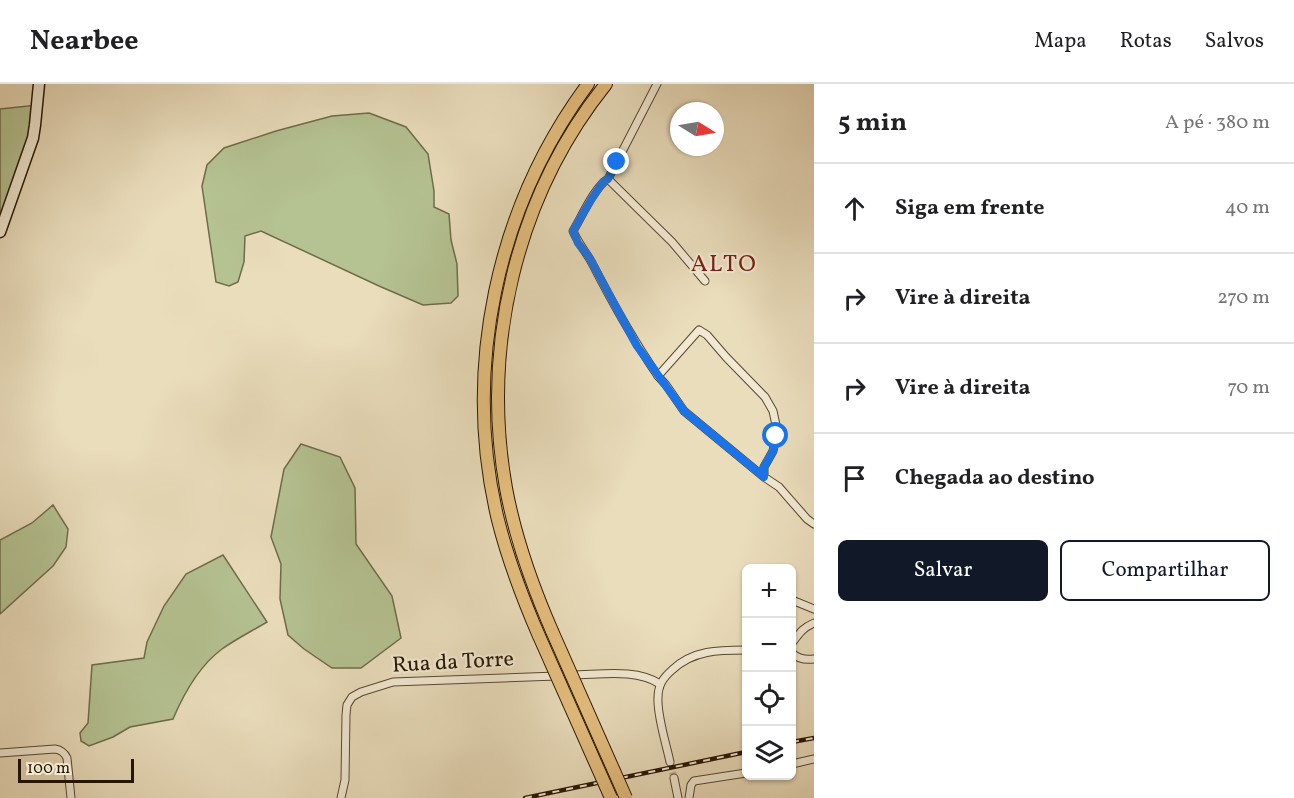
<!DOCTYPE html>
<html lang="pt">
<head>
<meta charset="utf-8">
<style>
  :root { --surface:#fff; --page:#f6f6f6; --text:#202124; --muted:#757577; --line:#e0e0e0; --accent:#111827 }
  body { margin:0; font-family:Vollkorn,serif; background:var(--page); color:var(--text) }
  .controls { position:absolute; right:18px; bottom:18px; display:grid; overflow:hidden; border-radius:9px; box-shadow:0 2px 4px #0004 }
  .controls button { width:54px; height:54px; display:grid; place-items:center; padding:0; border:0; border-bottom:2px solid var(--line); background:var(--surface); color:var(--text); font:30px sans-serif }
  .compass { position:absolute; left:670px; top:18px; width:54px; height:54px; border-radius:50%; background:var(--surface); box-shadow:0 2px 4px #0004; rotate:101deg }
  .scale { position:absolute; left:18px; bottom:15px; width:116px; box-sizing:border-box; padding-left:6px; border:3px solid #271602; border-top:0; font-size:16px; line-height:21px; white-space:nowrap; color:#271602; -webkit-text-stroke:4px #f1e9d3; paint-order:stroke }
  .stop { position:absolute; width:18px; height:18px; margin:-14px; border:4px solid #1a73e8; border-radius:50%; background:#fff }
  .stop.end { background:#1a73e8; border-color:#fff; box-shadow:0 2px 6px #0008 }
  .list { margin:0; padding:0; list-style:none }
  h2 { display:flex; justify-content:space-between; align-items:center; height:78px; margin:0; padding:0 24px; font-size:26px }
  h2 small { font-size:20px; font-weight:400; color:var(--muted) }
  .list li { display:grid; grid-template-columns:39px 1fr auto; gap:18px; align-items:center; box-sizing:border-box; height:90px; padding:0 24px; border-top:2px solid var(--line) }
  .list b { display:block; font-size:22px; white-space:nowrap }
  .list em { font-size:20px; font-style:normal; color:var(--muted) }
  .actions { display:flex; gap:12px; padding:18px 24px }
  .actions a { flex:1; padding:14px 0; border:2px solid var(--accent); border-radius:9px; text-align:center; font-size:21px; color:var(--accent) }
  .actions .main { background:var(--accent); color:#fff }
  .icon { flex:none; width:33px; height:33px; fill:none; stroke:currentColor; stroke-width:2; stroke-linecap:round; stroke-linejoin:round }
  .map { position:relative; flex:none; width:814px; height:714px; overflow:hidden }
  header { display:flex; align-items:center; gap:36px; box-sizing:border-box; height:84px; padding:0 30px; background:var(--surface); border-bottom:2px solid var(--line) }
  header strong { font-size:28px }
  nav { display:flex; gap:33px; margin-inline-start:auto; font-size:21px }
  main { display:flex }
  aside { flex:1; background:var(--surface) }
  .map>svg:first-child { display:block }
  .green { fill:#b5c292; stroke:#6e6c4a; stroke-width:1.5 }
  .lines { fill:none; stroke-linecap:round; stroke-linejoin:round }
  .street-tunnel { stroke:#c3b597; stroke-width:7; stroke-dasharray:7 3.5; stroke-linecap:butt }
  .street-casing { stroke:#584830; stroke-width:9 }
  .secondary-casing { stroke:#271602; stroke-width:13 }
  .highway-casing { stroke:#271602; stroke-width:14 }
  .street { stroke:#f1e9d3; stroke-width:7 }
  .secondary { stroke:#f1e9d3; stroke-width:10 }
  .highway { stroke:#e5be7e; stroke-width:12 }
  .rail-casing { stroke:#271602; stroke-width:4.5 }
  .rail { stroke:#f1e9d3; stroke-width:2; stroke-dasharray:7; stroke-linecap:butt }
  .highway-bridge-casing { stroke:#271602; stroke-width:14; stroke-linecap:butt }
  .highway-bridge { stroke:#e5be7e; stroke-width:12 }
  .route { stroke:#1a73e8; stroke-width:8 }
  .labels { text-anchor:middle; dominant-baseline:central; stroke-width:4.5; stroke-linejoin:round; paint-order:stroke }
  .street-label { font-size:22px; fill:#271602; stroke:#f1e9d3 }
  .neighbourhood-label { font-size:24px; letter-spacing:1.5px; fill:#7a1f14; stroke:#f1e9d3 }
</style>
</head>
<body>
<header>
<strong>Nearbee</strong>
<nav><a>Mapa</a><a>Rotas</a><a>Salvos</a></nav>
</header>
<main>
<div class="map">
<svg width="814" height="714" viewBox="0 0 814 714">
  <rect width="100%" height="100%" fill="#eaddbc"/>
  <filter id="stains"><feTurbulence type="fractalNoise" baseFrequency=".00333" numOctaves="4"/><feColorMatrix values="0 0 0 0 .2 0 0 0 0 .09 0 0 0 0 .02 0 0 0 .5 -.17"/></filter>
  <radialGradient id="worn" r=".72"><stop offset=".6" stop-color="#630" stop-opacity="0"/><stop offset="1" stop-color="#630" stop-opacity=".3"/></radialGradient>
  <g class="green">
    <polygon points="37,21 0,148 0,25"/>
    <polygon points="369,29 406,43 428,70 434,107 434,123 449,130 451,156 457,180 458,212 451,219 423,221 379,202 261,147 245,152 244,178 238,198 229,202 216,198 202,102 207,81 224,64 276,47 332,32"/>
    <polygon points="301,360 340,373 355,404 356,460 392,512 401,554 361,584 332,584 304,565 288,551 280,515 281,480 271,453 284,385"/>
    <polygon points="53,421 68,445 66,463 53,482 0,530 0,456 32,439"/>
    <path d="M223 471 267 538C252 547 236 555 222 565 199 582 184 609 173 635L130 643 113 653 89 662 81 657 80 649 88 639 92 581 144 574 147 558 164 522 186 490Z"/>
  </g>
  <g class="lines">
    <polyline class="street-tunnel" points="670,678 674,694"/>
    <g class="street-casing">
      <g id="street">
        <polyline points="608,95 657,0"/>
        <path d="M658 292C633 256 612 218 592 179 586 168 578 159 573 147 581 134 595 102 608 95L672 158 705 197"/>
        <polyline points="764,393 684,327 666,301 658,292 699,246 707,251 726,273 765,313 773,327 776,341 776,352 773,367 764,383 764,393 779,403 807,435 814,440"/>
        <polyline points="792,516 814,525"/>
        <path d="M792 559C800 549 801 545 814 539"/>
        <path d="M792 569C798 575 806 576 814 575"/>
        <path d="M571 591C599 591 636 584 660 600"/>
        <path d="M0 669 55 665C61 666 64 668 67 674L71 714"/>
        <path d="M670 678C666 659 657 632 658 614 658 601 663 594 672 586 693 566 719 566 746 566"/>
        <polyline points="792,680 814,675"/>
        <polyline points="674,694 678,714"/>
        <polyline points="341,714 345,696 346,631 347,621 352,613 361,608 393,598 557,592"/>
        <polyline points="689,714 691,701 694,697 746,689"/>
      </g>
    </g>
    <g class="secondary-casing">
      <polyline id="secondary" points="0,148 33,54 35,41 39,0"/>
    </g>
    <g class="highway-casing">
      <g id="highway">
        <path d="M552 547C532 501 515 453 506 404 481 263 516 112 606 0"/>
        <path d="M539 552C523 515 508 476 498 436 462 286 496 124 588 0"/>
      </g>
    </g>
    <use href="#street" class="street"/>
    <use href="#secondary" class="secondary"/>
    <use href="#highway" class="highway"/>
    <g class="rail-casing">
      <g id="rail">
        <polyline points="792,658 814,654"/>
        <polyline points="525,714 746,668"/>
      </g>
    </g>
    <use href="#rail" class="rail"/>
    <g class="highway-bridge-casing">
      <g id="highway-bridge">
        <polyline points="552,547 626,714"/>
        <polyline points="539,552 611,714"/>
      </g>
    </g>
    <use href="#highway-bridge" class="highway-bridge"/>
  </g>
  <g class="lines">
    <polyline class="route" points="617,78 608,95 603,98 591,116 573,147 578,159 589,173 637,262 684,327 764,393 764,383 773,367 776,352"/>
  </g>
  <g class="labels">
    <g class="street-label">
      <text transform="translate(453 579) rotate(-3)">Rua da Torre</text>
    </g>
    <g class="neighbourhood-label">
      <text x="724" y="181">ALTO</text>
    </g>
  </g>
  <rect width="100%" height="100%" filter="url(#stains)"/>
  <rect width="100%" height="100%" fill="url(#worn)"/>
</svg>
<div class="controls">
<button>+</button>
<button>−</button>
<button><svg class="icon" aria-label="locate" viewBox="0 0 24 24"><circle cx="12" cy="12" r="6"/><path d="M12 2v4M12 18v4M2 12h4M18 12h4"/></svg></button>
<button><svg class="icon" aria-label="layers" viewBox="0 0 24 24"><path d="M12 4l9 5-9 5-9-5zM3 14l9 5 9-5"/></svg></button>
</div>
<svg class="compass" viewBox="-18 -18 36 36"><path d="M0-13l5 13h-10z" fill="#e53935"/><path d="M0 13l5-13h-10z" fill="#757577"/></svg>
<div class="scale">100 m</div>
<div class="stop" style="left:776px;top:352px"></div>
<div class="stop end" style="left:617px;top:78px"></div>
</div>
<aside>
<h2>5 min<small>A pé · 380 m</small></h2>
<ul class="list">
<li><svg class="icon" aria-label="ahead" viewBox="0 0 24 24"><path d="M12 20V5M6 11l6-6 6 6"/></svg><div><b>Siga em frente</b></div><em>40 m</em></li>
<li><svg class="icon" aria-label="right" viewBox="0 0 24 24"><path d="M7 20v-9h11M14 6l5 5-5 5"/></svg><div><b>Vire à direita</b></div><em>270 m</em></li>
<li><svg class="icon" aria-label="right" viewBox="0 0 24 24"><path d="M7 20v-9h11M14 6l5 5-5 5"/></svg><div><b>Vire à direita</b></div><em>70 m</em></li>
<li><svg class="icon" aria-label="arrive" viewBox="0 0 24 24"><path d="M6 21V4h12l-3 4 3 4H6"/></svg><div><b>Chegada ao destino</b></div></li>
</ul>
<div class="actions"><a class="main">Salvar</a><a>Compartilhar</a></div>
</aside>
</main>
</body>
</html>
